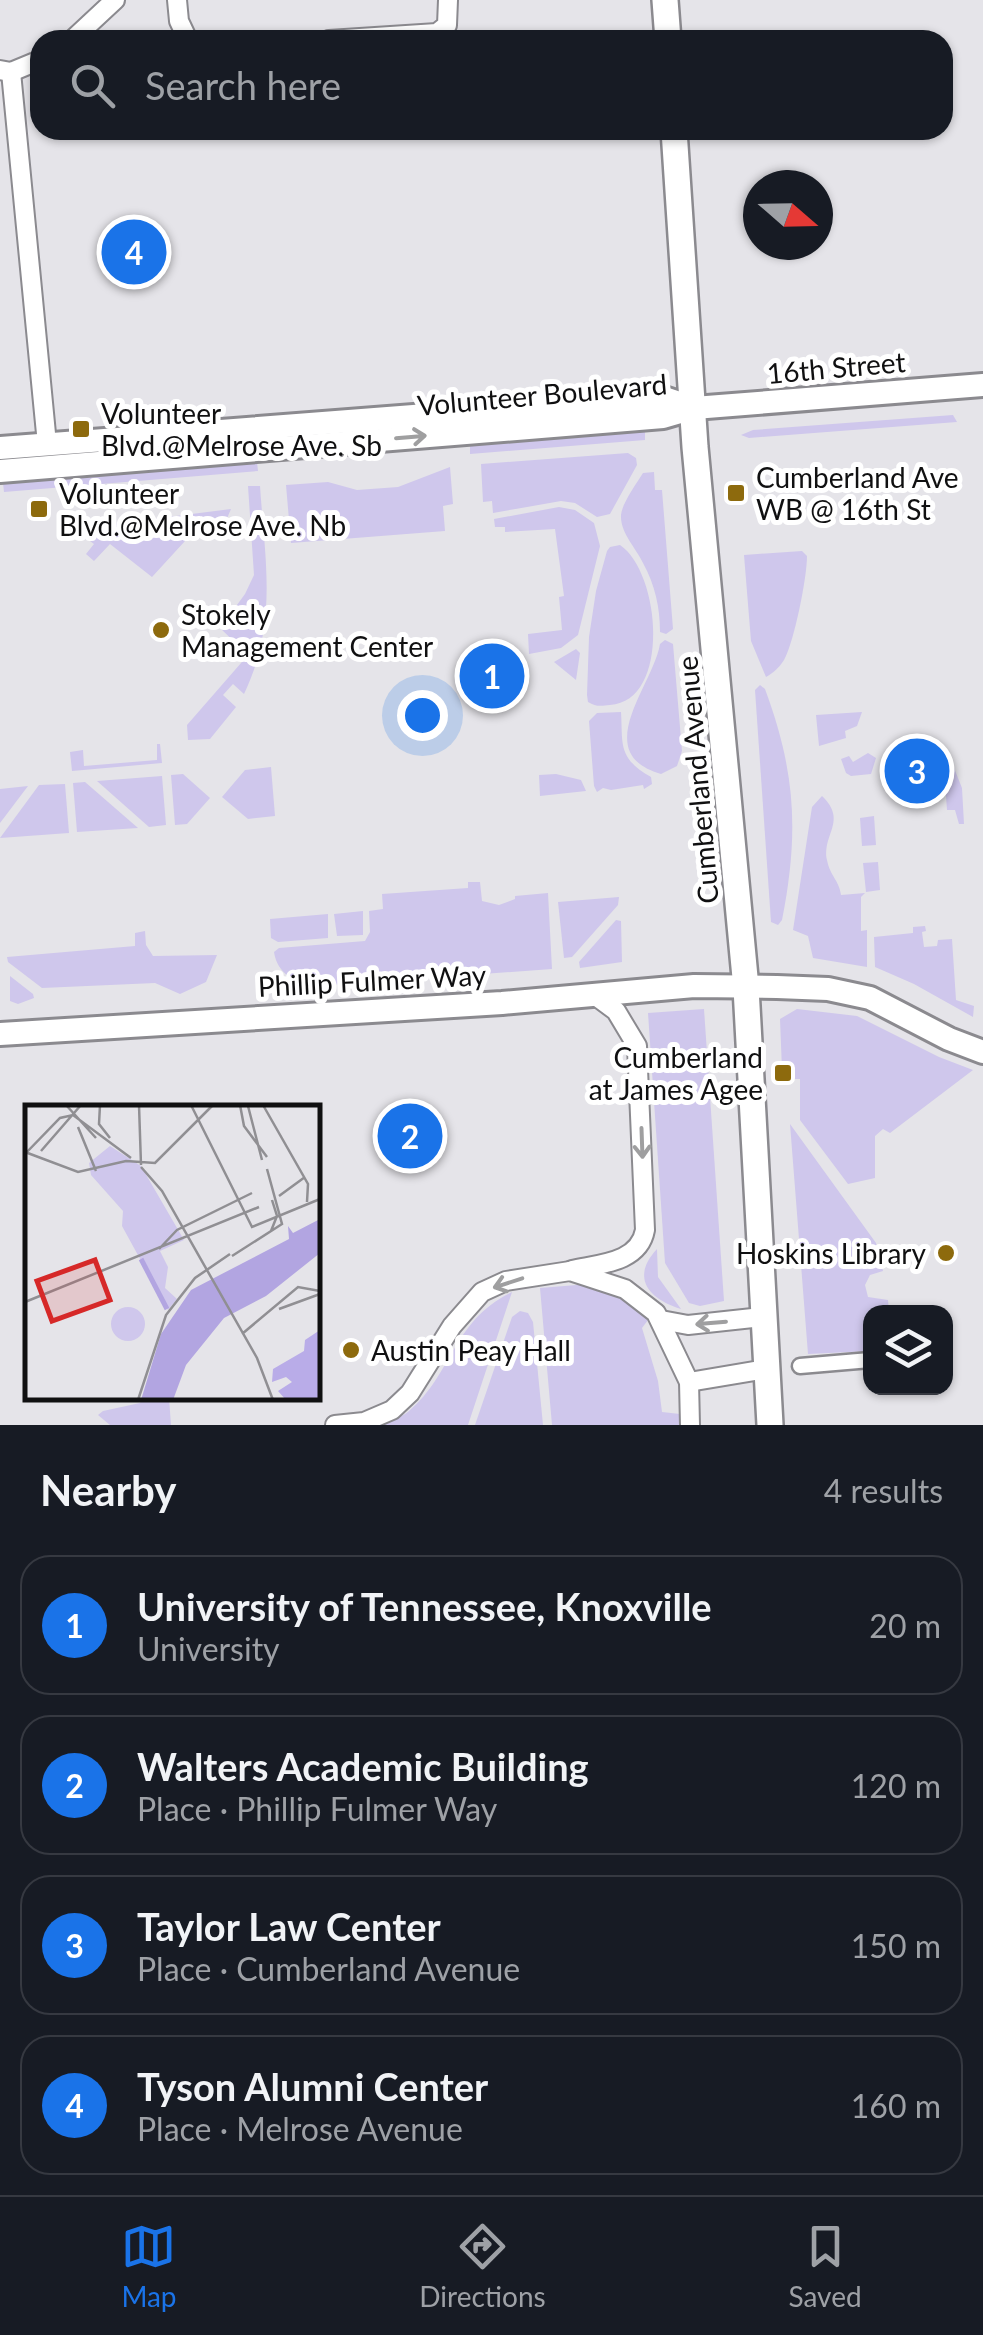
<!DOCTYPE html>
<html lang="en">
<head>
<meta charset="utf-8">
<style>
  :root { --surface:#171b24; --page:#242831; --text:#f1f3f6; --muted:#9ea1a6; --line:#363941; --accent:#1a73e8 }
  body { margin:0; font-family:Lato,sans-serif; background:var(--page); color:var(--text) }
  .controls { position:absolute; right:30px; bottom:30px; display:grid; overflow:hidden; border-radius:20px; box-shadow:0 2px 8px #0004 }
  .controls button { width:90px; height:90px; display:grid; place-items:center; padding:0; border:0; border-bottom:2px solid var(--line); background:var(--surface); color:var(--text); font:50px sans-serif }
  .compass { position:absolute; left:743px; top:170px; width:90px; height:90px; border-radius:50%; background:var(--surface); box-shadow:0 2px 8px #0004; rotate:110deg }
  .you { position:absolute; left:422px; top:715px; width:35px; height:35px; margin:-25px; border:8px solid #fff; border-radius:50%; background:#1a73e8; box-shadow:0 0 0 15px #1a73e833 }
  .badge { display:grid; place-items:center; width:65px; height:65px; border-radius:50%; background:var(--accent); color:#fff; font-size:32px; font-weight:700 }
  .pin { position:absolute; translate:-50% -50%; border:5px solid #fff; box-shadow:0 2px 10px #0006 }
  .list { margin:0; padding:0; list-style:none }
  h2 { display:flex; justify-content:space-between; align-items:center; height:130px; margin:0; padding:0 40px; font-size:42px }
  h2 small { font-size:32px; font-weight:400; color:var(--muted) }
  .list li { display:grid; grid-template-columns:65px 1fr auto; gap:30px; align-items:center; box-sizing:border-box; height:140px; margin:0 20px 20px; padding:0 20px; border:2px solid var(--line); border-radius:30px }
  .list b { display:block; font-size:38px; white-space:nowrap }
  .list p { margin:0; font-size:32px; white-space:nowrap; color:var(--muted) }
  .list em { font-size:32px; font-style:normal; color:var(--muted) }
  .icon { flex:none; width:55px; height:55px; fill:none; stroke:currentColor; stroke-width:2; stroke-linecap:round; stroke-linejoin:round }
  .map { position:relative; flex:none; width:983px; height:1425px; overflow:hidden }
  .search { position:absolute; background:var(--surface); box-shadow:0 2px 8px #0004; left:30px; right:30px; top:30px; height:110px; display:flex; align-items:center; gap:25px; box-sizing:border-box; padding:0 35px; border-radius:30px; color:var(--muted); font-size:38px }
  .sheet { height:770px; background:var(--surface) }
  nav { display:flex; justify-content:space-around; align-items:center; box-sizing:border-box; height:140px; border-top:2px solid var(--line); background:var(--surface); font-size:28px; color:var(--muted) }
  nav a { display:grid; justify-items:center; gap:5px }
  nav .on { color:var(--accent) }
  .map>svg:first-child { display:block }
  .green { fill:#cfc7ec }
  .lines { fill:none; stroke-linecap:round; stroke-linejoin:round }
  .pedestrian-casing { stroke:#8b8a8f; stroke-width:19 }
  .minor-casing { stroke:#8b8a8f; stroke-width:22 }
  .tertiary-casing { stroke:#8b8a8f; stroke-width:28 }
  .secondary-casing { stroke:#8b8a8f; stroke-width:30 }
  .pedestrian { stroke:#fff; stroke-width:14 }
  .minor { stroke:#fff; stroke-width:18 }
  .tertiary { stroke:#fff; stroke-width:22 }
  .secondary { stroke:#fff; stroke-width:25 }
  .oneway { stroke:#9f9fa0 }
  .poi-dot { fill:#8d6a0d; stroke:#fff; stroke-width:4 }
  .labels { text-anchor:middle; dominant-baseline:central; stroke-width:10; stroke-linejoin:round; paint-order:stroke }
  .street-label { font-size:28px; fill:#101011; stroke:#fff }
  .poi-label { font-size:28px; fill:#101011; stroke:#fff; text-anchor:start }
  .inset-river { fill:none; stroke:#b2a5e1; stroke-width:5 }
  .inset-road { fill:none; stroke:#908f93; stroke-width:2.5 }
  .view { fill:#d62828; fill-opacity:0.15; stroke:#d62828; stroke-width:5 }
  .inset-edge { fill:none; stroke:#101011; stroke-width:5 }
</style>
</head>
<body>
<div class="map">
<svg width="983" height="1425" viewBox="0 0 983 1425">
  <rect width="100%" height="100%" fill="#e5e4e9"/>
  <g class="green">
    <polygon points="953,415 957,422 749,438 741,435 753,430"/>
    <polygon points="645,431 645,440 470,454 470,445"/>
    <polygon points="628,453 636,458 637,465 610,514 597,517 575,503 561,501 493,513 492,501 483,502 481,464"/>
    <polygon points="257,462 258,471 4,492 3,483"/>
    <polygon points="450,467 453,504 443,506 445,531 291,543 286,485 328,482 357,490 398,487"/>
    <path d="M654 472 655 490H662L673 629 666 634 660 632C660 607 655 585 643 563 636 548 620 533 621 515 622 503 637 483 643 473Z"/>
    <path d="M248 486H260C265 561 278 623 244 694L233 684 223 695 236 707 210 739 188 740 187 725 248 655 220 628 245 594 254 575Z"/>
    <polygon points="559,507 575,510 594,523 600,546 578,635 561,648 529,654 528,634 562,630 559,597 564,596 555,529 505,532 505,527 495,527 494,519"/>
    <polygon points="231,509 222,530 185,541 152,577 110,544 94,561 86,554 94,544 90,541 105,525"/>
    <path d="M620 545C661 573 671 701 610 705 601 706 596 707 588 702L587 695 589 637 596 591 607 551 610 547Z"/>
    <path d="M802 551 807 556C807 578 794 642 784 660 779 668 773 673 766 677L751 641 744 555Z"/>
    <path d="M665 640 673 644 682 751 677 766 661 774C589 753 653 686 660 644Z"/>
    <polygon points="576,649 580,653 576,680 554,662"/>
    <path d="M760 685 765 689C796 773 799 833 782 920L778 925 771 922 755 690Z"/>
    <path d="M621 712C623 743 617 758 651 777L652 784 644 789 643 785 611 790 603 788 597 792 594 786 589 721 597 713Z"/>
    <polygon points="862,712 857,726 845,731 846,738 819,746 816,715"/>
    <polygon points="157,744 160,744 162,763 72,771 70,752 83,750 84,766 157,760"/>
    <polygon points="868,753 876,758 871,774 851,776 846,773 841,759 849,756 853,762"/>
    <polygon points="948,753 962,788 964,824 959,824 955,810 947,810 944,768 923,769 922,761"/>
    <polygon points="271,767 275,816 248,819 222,797 245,770"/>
    <polygon points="183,774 210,798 187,824 175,825 171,775"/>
    <polygon points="556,774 581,780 586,791 540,796 539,775"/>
    <polygon points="162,776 166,825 149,827 97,781"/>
    <polygon points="85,782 138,828 77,832 73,783"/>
    <polygon points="65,784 69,833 0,838 39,785"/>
    <polygon points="28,786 0,823 0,789"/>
    <path d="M822 796C848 821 822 834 827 860 830 876 839 880 841 895L865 893 861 897V931L867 930V967L813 958 808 936 793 930 812 807Z"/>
    <polygon points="874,816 876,845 862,846 860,818"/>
    <polygon points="878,862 880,890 866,892 863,863"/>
    <path d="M468 882H480L482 901 499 905 515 899V896L548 893 552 969 317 986C295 984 277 973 274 952L279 948 365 941 370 932 369 911 383 909 382 894 468 888Z"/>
    <polygon points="619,897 618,905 572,957 564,958 558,902"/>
    <polygon points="363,911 363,935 337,936 334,914"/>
    <polygon points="328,914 328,938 278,942 271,938 270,919"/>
    <polygon points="616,920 621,921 622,962 580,968 579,962"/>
    <polygon points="925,926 926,931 922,932 924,947 937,946 938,940 952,939 956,1000 974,1006 973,1017 914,984 875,967 874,937 913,933 913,927"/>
    <polygon points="145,931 146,945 153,956 217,955 206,982 180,994 155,983 42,988 8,962 7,957 135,946 135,933"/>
    <polygon points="10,976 33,994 34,998 18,1004 10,1001"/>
    <polygon points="704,1009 724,1301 700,1306 689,1303 665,1263 648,1013"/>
    <polygon points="797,1009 857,1016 939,1057 973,1070 890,1133 883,1129 875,1136 875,1178 848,1184 800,1120 800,1079 794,1079 794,1082 782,1070 780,1019"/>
    <polygon points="790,1124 876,1243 883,1271 870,1275 865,1285 868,1297 888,1300 889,1312 870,1312 870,1351 808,1354"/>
    <path d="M657 1249 658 1277 681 1309C649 1299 630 1278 657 1249Z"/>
    <polygon points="589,1284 616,1292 648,1320 642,1328 658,1381 662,1412 680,1414 680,1425 552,1425 540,1288"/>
    <path d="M512 1292 468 1425H380C390 1421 401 1418 409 1411 453 1374 452 1321 512 1292Z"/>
    <polygon points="520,1311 528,1313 533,1322 543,1425 475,1425 512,1317"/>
    <polygon points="143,1398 169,1398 171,1425 110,1425 98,1415 103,1411 140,1403"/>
  </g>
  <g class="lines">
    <g class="pedestrian-casing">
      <polyline id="pedestrian" points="800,1366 870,1360"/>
    </g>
    <g class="minor-casing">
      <g id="minor">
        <polyline points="177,0 179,21 188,40"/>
        <polyline points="72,40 115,0"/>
        <polyline points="329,40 437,33 447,25 448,0"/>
        <polyline points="0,70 11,72 40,60"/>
        <polyline points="11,72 47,444"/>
        <path d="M572 1270C599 1264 639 1263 645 1230L637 1046 616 1011 593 994"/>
        <polyline points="661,1320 688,1325 762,1317"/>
        <polyline points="689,1382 766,1369"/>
        <polyline points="335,1425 364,1422 392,1410 410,1393 452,1326 482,1292 506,1281 570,1271 625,1289 656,1313 689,1382 690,1425"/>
      </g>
    </g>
    <g class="tertiary-casing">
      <g id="tertiary">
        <polyline points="0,448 661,397 694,408"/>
        <polyline points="0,471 663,417 694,408 983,385"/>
        <polyline points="0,1034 502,1003 694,986 777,987 828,989 870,998 949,1039 983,1052"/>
      </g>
    </g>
    <g class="secondary-casing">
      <g id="secondary">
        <polyline points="665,0 668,40"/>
        <polyline points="674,130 695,447 746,988 770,1425"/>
      </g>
    </g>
    <use href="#pedestrian" class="pedestrian"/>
    <use href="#minor" class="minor"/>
    <use href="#tertiary" class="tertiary"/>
    <use href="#secondary" class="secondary"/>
  </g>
  <defs><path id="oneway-shaft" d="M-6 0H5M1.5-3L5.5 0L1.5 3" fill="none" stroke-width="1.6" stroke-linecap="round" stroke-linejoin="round" transform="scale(2.5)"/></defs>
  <g class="oneway">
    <use href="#oneway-shaft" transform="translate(411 437) rotate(-5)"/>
    <use href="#oneway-shaft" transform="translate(642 1143) rotate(88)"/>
    <use href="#oneway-shaft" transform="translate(508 1283) rotate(162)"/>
    <use href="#oneway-shaft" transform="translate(711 1323) rotate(175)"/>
  </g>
  <g class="poi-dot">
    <rect x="71" y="419" width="20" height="20" rx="5"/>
    <rect x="726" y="483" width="20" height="20" rx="5"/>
    <rect x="29" y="499" width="20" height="20" rx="5"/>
    <circle cx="161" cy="630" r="10"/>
    <rect x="773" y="1063" width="20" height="20" rx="5"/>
    <circle cx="946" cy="1253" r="10"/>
    <circle cx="351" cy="1350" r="10"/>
  </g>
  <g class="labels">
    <g class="street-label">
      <text transform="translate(836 367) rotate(-5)">16th Street</text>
      <text transform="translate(542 394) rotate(-5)">Volunteer Boulevard</text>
      <text transform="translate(697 780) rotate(-95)">Cumberland Avenue</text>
      <text transform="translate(372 980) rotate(-3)">Phillip Fulmer Way</text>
    </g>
    <g class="poi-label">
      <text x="101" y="413">Volunteer<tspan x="101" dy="32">Blvd.@Melrose Ave. Sb</tspan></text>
      <text x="756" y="477">Cumberland Ave<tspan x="756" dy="32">WB @ 16th St</tspan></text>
      <text x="59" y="493">Volunteer<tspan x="59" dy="32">Blvd.@Melrose Ave. Nb</tspan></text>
      <text x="181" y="614">Stokely<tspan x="181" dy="32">Management Center</tspan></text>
      <text x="763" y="1057" text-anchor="end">Cumberland<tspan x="763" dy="32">at James Agee</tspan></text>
      <text x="926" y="1253" text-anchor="end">Hoskins Library</text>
      <text x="371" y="1350">Austin Peay Hall</text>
    </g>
  </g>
  <g transform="translate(25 1105)">
    <rect width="295" height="295" fill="#e5e4e9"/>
    <path d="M85 41 116 61 159 135 135 146 143 162 140 183 152 194 143 205 97 121 98 106 66 70 64 58ZM86 219a17 17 0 1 1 34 0a17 17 0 1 1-34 0Z" fill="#cfc7ec"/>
    <path d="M295 225V295H261L253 286 267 277 261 272 247 277 248 264 279 246 280 235Z" fill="#b9ace8"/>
    <path d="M295 114V148L241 191 199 213 161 260 148 295H116L136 229 166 185 264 134 263 121 268 128Z" fill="#b2a5e1"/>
    <path class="inset-river" d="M116 154 142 204"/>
    <path class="inset-road" d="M41 0 71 33M75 0 74 19 85 33M114 0 116 60M166 0 227 122 295 94M215 0 219 21 242 52M238 0 283 79 282 97M223 1 237 55M53 22 71 66M16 46 56 0M0 47 53 67 101 56 130 58 188 0M0 49 35 13 48 10 106 53M116 62 137 86 232 253 248 295M254 91 280 72M246 126 252 111 247 95M134 144 152 125 227 88M207 151 257 119 242 64M0 197 234 102M254 204 295 189M217 229 273 182 295 186M113 295 141 210 170 173 205 149"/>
    <path class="view" d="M70 155 85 195 27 216 12 176Z"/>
    <rect width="295" height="295" class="inset-edge"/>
  </g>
</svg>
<div class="controls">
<button><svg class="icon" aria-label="layers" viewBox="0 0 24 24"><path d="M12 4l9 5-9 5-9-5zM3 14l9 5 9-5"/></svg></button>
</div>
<svg class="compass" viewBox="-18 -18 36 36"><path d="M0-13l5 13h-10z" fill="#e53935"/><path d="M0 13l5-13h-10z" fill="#9ea1a6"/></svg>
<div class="you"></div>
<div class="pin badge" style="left:492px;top:676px">1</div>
<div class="pin badge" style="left:410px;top:1136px">2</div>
<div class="pin badge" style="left:917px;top:771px">3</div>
<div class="pin badge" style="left:134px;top:252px">4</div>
<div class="search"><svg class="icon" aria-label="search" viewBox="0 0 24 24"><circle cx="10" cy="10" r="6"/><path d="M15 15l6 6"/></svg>Search here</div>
</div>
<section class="sheet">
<h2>Nearby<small>4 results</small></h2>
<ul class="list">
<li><span class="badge">1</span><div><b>University of Tennessee, Knoxville</b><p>University</p></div><em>20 m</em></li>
<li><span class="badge">2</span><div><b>Walters Academic Building</b><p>Place · Phillip Fulmer Way</p></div><em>120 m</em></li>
<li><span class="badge">3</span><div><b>Taylor Law Center</b><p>Place · Cumberland Avenue</p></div><em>150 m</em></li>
<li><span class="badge">4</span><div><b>Tyson Alumni Center</b><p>Place · Melrose Avenue</p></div><em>160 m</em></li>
</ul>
</section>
<nav>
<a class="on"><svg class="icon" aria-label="map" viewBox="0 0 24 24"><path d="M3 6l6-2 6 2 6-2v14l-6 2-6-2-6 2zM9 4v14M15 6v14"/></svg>Map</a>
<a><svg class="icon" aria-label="directions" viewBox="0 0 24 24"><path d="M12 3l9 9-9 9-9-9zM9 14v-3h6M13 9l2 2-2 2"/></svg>Directions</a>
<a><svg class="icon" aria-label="saved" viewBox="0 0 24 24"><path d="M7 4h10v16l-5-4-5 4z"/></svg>Saved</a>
</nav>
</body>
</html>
